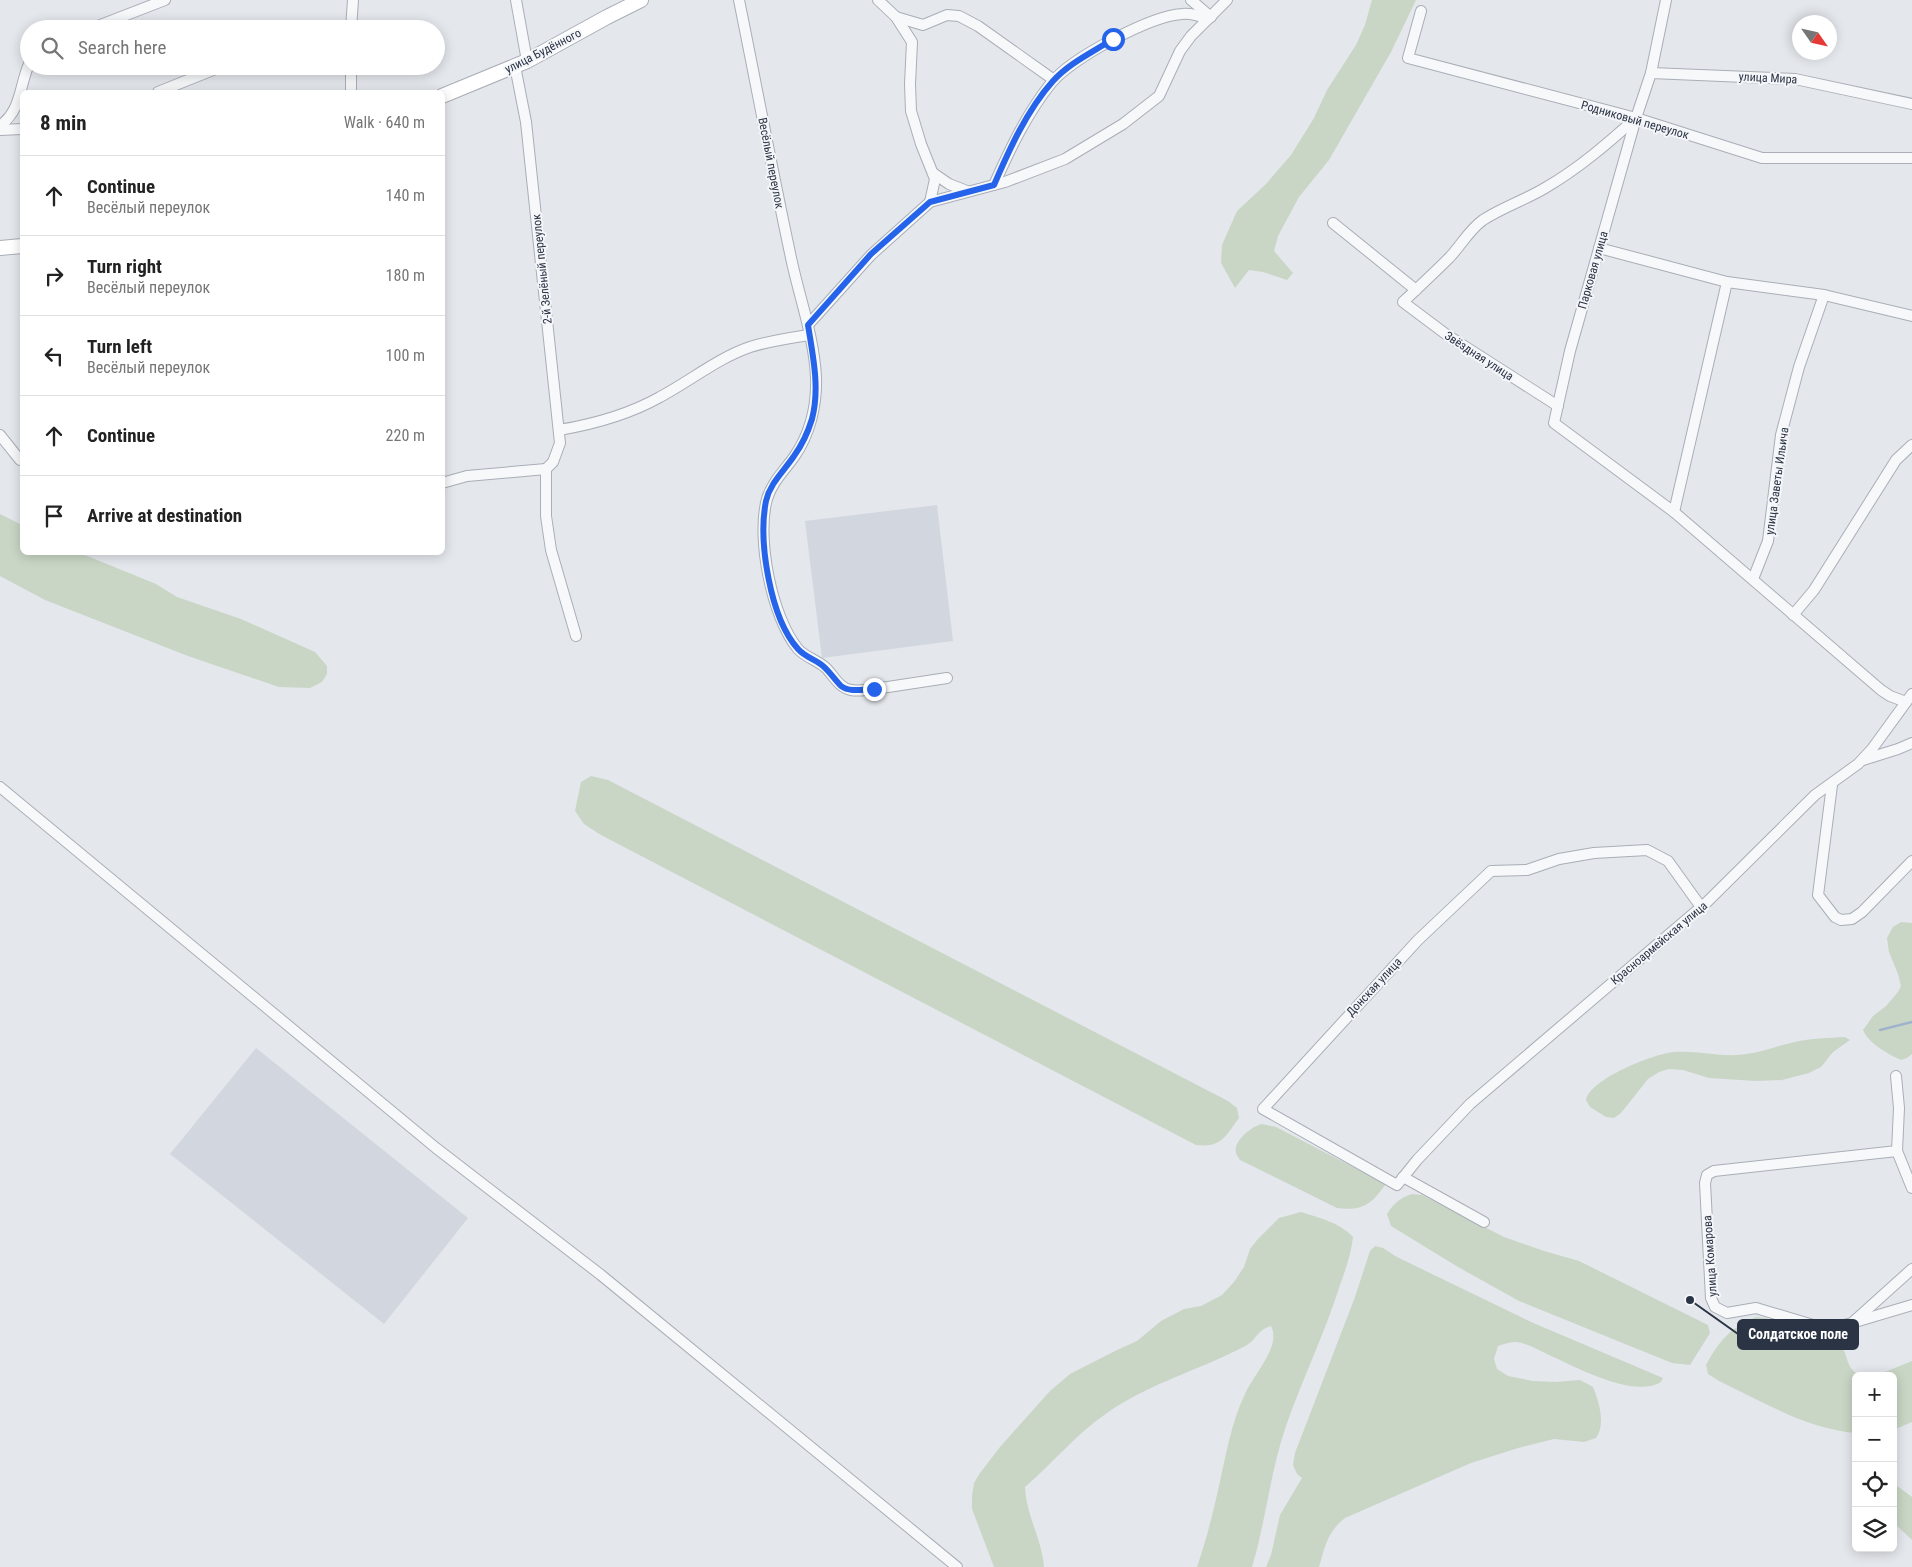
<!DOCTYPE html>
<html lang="en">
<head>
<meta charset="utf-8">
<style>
  :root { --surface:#fff; --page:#f6f6f6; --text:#222; --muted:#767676; --line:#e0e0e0 }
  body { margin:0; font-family:"Roboto Condensed",sans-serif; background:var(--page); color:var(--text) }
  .controls { position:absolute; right:15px; bottom:15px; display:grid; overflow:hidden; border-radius:8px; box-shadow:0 2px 12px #0003 }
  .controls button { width:45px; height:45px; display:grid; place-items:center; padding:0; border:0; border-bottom:1px solid var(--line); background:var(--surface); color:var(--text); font:25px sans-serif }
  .compass { position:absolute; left:1792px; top:15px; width:45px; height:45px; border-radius:50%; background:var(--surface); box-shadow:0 2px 12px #0003; rotate:124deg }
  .stop { position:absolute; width:15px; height:15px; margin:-11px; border:4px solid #2563eb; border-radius:50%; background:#fff }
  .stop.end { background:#2563eb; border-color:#fff; box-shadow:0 1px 5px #0008 }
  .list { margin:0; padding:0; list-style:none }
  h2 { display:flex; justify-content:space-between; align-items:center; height:65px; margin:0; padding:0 20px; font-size:21px }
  h2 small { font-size:16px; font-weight:400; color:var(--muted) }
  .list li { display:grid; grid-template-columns:32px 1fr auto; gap:15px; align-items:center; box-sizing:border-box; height:80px; padding:0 20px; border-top:1px solid var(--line) }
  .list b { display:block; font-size:19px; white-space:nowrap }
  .list p { margin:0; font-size:16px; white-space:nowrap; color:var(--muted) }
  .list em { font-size:16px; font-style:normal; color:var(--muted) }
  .icon { flex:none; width:28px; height:28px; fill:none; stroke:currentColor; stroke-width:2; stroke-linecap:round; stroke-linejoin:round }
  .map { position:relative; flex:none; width:1912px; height:1567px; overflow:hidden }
  .search { position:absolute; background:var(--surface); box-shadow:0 2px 12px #0003; left:20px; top:20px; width:425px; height:55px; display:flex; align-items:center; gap:12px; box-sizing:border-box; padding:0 18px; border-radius:28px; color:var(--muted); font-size:19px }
  .panel { position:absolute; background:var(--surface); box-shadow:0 2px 12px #0003; left:20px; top:90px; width:425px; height:465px; border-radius:8px }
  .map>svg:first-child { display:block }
  .built { fill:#d2d6de }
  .green { fill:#c9d6c5 }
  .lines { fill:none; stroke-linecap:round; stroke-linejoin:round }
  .stream { stroke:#9fb4cc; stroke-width:2.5 }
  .minor-casing { stroke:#a9aeb7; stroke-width:12 }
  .secondary-casing { stroke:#a9aeb7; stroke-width:16 }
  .minor { stroke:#f7f8fa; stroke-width:10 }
  .secondary { stroke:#fff; stroke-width:14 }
  .route { stroke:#2563eb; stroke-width:6 }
  .labels { text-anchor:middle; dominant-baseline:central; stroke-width:4; stroke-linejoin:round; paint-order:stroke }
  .street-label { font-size:12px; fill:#2b3445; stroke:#f4f6f9 }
  .leader { fill:none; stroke:#2b3445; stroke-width:2 }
  .callout-dot { fill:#2b3445; stroke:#f4f6f9; stroke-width:2 }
  .callout { fill:#2b3445; stroke:#2b3445; stroke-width:2 }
  .callout-label { font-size:14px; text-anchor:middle; font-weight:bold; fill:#fff }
</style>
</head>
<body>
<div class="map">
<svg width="1912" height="1567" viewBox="0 0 1912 1567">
  <rect width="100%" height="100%" fill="#e4e7ec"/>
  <g class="built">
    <polygon points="937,505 953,641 822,658 805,521"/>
    <polygon points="256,1048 468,1218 384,1324 170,1154"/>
  </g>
  <g class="green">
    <polygon points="1372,0 1416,0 1391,52 1329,160 1299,197 1278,236 1274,251 1293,273 1287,280 1263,272 1249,270 1235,288 1221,263 1222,245 1237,211 1266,184 1291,155 1314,118 1327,90 1356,45 1365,25"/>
    <polygon points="0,514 22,525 22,552 80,553 156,584 177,597 241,619 315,652 327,666 327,674 322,682 310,688 279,687 188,656 45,600 0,576"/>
    <path d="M591 776 608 780 1228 1101 1237 1108 1239 1118C1225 1137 1221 1148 1196 1145L601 835 584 824 575 811 581 782Z"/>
    <path d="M1901 922 1912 923V1054L1907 1058 1901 1060C1888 1054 1869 1044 1863 1030L1873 1016 1886 1006 1898 992 1901 986 1898 974 1889 952 1887 938 1893 927Z"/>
    <path d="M1845 1037 1850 1040 1833 1052 1821 1067 1809 1073 1782 1080 1756 1081 1709 1078 1683 1070 1669 1069 1659 1072 1648 1079 1621 1113 1614 1118 1606 1117 1590 1107 1586 1100C1590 1079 1653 1054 1674 1052 1698 1050 1722 1058 1747 1054 1763 1052 1779 1045 1795 1042 1811 1038 1828 1038 1845 1037Z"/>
    <path d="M1262 1124 1276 1127 1380 1181 1385 1185C1371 1205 1362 1211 1337 1208L1240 1160C1240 1160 1236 1154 1236 1153 1233 1141 1252 1126 1262 1124Z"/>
    <path d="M1412 1194 1422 1195 1504 1237 1544 1251 1579 1261 1708 1325 1710 1333 1690 1365 1672 1363 1519 1301 1458 1267 1391 1226 1387 1214C1394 1203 1400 1198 1412 1194Z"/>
    <path d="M1301 1212C1319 1218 1339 1222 1353 1237 1351 1255 1345 1271 1339 1288 1324 1335 1302 1380 1286 1426 1270 1472 1266 1521 1252 1567H1197C1206 1541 1213 1513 1219 1486 1226 1455 1231 1423 1245 1394 1253 1375 1282 1346 1271 1326 1259 1330 1259 1334 1251 1342 1245 1347 1237 1350 1231 1353 1190 1373 1145 1386 1107 1413 1076 1434 1053 1463 1025 1487 1026 1515 1042 1539 1044 1567H994L972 1509V1496L974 1483 980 1473 1000 1447 1050 1391 1070 1374 1117 1350 1137 1341 1161 1321 1184 1309 1201 1306 1222 1295 1234 1282 1244 1267 1250 1249 1257 1240 1279 1218Z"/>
    <path d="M1375 1246 1383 1248 1397 1257 1531 1322 1663 1378 1661 1382C1634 1399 1576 1367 1549 1355 1539 1350 1527 1343 1516 1342 1510 1342 1504 1344 1498 1346L1494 1359 1497 1369 1508 1376 1533 1381 1555 1382 1580 1380 1593 1387C1599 1402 1606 1424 1596 1438L1584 1442 1554 1439 1518 1448 1471 1463 1345 1518C1327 1532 1325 1547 1319 1567H1266L1271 1555 1280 1515 1302 1478 1297 1474 1293 1465 1295 1453 1355 1297 1370 1251Z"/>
    <path d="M1756 1317 1765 1318C1782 1323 1828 1334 1839 1344 1849 1353 1844 1367 1860 1376H1856V1433C1807 1429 1763 1402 1719 1381L1708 1374 1706 1365C1719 1341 1730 1328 1756 1317Z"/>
    <polygon points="1912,1361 1912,1422 1893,1430 1893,1376 1875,1376"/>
    <polygon points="1893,1483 1912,1497 1912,1540 1893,1522"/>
  </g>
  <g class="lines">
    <polyline class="stream" points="1880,1030 1912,1022"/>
    <g class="minor-casing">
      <g id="minor">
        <polyline points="516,0 527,61"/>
        <path d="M739 0C756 84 772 169 790 253 798 294 814 335 816 377 817 405 810 434 794 457 784 471 772 482 767 499 756 538 772 618 798 649 805 657 817 660 826 668 833 675 839 688 851 690 862 692 877 688 888 687 908 684 927 681 947 678"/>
        <polyline points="878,0 896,17 912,42 910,84 911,111 921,144 935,179 930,202"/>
        <polyline points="1191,0 1211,17"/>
        <polyline points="1666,0 1651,73 1636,118 1570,351 1554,423 1674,512 1881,690 1890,696 1906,702"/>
        <polyline points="1421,11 1408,58 1636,118 1762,158 1912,158"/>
        <polyline points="896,17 923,25 947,15 959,16 978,26 1054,80"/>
        <polyline points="90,29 165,0"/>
        <polyline points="351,29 353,0"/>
        <polyline points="351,66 351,92"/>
        <polyline points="515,66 526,122 560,443 553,462 546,469 546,516 551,550 576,636"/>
        <polyline points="1651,73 1795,79 1912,104"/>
        <polyline points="158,92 223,66"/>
        <path d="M0 126C22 109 19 87 29 64"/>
        <polyline points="0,130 22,129"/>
        <polyline points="933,173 949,184 967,191"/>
        <path d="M994 185C1010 149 1027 113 1052 82 1072 58 1150 16 1182 14 1191 13 1200 16 1208 19"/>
        <polyline points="1333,223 1416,290"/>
        <polyline points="1599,248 1727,282 1824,295 1912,316"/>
        <polyline points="808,325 871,255 930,202 1005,182 1065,159 1123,124 1159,96 1180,51 1191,36 1227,0"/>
        <path d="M1558 406 1447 335 1403 302C1419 287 1435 272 1450 257 1462 244 1469 230 1483 220 1503 207 1525 200 1545 188 1578 169 1607 144 1636 118"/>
        <path d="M559 430C595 424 628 415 660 397 690 381 718 358 750 347 769 341 789 338 809 335"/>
        <polyline points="0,435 20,460 22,460"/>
        <polyline points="442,483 467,476 546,469"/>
        <polyline points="1674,512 1727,282"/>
        <polyline points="1753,579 1768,541 1781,435 1799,367 1824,295"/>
        <polyline points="1793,615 1814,590 1896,460 1912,445"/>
        <polyline points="1863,760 1898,749 1912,743"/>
        <polyline points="1832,785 1818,895 1835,917 1841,920 1852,919 1862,912 1912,861"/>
        <polyline points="0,787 436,1148 601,1275 957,1567"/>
        <polyline points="1701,907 1668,861 1647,850 1594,853 1559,859 1527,870 1491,871 1418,940 1263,1109 1397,1185 1417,1160 1470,1104 1707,902 1815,795 1858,764 1872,749 1912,694"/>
        <polyline points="1896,1076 1899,1108 1897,1151 1912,1188"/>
        <polyline points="1897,1151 1714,1171 1707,1175 1705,1183 1711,1298 1715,1307 1727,1313 1756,1308 1813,1325 1839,1326 1852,1323 1912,1269"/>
        <polyline points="1403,1177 1484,1222"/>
        <polyline points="1855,1322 1912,1305"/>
      </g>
    </g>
    <g class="secondary-casing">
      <g id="secondary">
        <polyline points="442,96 527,61 607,17 641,0"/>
        <polyline points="0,248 22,246"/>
      </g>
    </g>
    <use href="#minor" class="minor"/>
    <use href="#secondary" class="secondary"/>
  </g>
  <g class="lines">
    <path class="route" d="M874 689C864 689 850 693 841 686 835 680 830 672 823 666 816 660 805 657 798 649 770 618 758 541 766 501 770 483 784 471 794 456 802 445 808 432 812 419 820 388 813 357 808 325L871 254 930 202 994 185C1009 150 1027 110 1053 81 1069 63 1093 52 1113 39"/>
  </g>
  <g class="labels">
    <g class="street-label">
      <text transform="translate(543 51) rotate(-27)">улица Будённого</text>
      <text transform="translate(1768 78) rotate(3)">улица Мира</text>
      <text transform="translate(1635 120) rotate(16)">Родниковый переулок</text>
      <text transform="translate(771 163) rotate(79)">Весёлый переулок</text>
      <text transform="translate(542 269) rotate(-96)">2-й Зелёный переулок</text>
      <text transform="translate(1593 270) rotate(-74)">Парковая улица</text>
      <text transform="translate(1479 356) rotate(33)">Звёздная улица</text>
      <text transform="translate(1777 481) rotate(-82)">улица Заветы Ильича</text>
      <text transform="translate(1659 943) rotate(-40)">Красноармейская улица</text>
      <text transform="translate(1374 987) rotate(-47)">Донская улица</text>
      <text transform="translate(1710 1256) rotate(-94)">улица Комарова</text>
    </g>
  </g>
  <path class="leader" d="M1690 1300L1738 1334"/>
  <circle class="callout-dot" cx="1690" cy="1300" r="5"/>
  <rect class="callout" x="1738" y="1320" width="120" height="29" rx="5"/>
  <g class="callout-label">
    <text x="1798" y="1339">Солдатское поле</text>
  </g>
</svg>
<div class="controls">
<button>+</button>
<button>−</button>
<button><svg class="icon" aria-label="locate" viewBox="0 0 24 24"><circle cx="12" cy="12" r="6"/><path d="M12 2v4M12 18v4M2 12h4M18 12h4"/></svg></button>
<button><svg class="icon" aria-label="layers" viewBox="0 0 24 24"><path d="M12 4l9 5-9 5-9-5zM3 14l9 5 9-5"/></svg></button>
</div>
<svg class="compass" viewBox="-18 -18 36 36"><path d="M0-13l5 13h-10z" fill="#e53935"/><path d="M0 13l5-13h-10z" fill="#767676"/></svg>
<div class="stop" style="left:1113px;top:39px"></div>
<div class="stop end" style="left:874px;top:689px"></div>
<div class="search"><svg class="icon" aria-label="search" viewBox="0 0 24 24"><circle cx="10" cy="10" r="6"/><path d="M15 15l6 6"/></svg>Search here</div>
<section class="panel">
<h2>8 min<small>Walk · 640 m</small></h2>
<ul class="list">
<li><svg class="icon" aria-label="ahead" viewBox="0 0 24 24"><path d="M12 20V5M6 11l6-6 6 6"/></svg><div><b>Continue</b><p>Весёлый переулок</p></div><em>140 m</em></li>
<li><svg class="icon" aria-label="right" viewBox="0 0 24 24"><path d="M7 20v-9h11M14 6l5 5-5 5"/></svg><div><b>Turn right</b><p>Весёлый переулок</p></div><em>180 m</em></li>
<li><svg class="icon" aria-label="left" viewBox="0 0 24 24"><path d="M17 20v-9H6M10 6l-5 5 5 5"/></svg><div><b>Turn left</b><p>Весёлый переулок</p></div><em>100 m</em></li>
<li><svg class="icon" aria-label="ahead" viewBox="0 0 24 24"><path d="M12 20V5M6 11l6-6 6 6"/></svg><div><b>Continue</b></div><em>220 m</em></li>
<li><svg class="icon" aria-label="arrive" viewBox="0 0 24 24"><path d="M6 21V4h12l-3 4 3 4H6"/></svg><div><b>Arrive at destination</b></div></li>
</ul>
</section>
</div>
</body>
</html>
